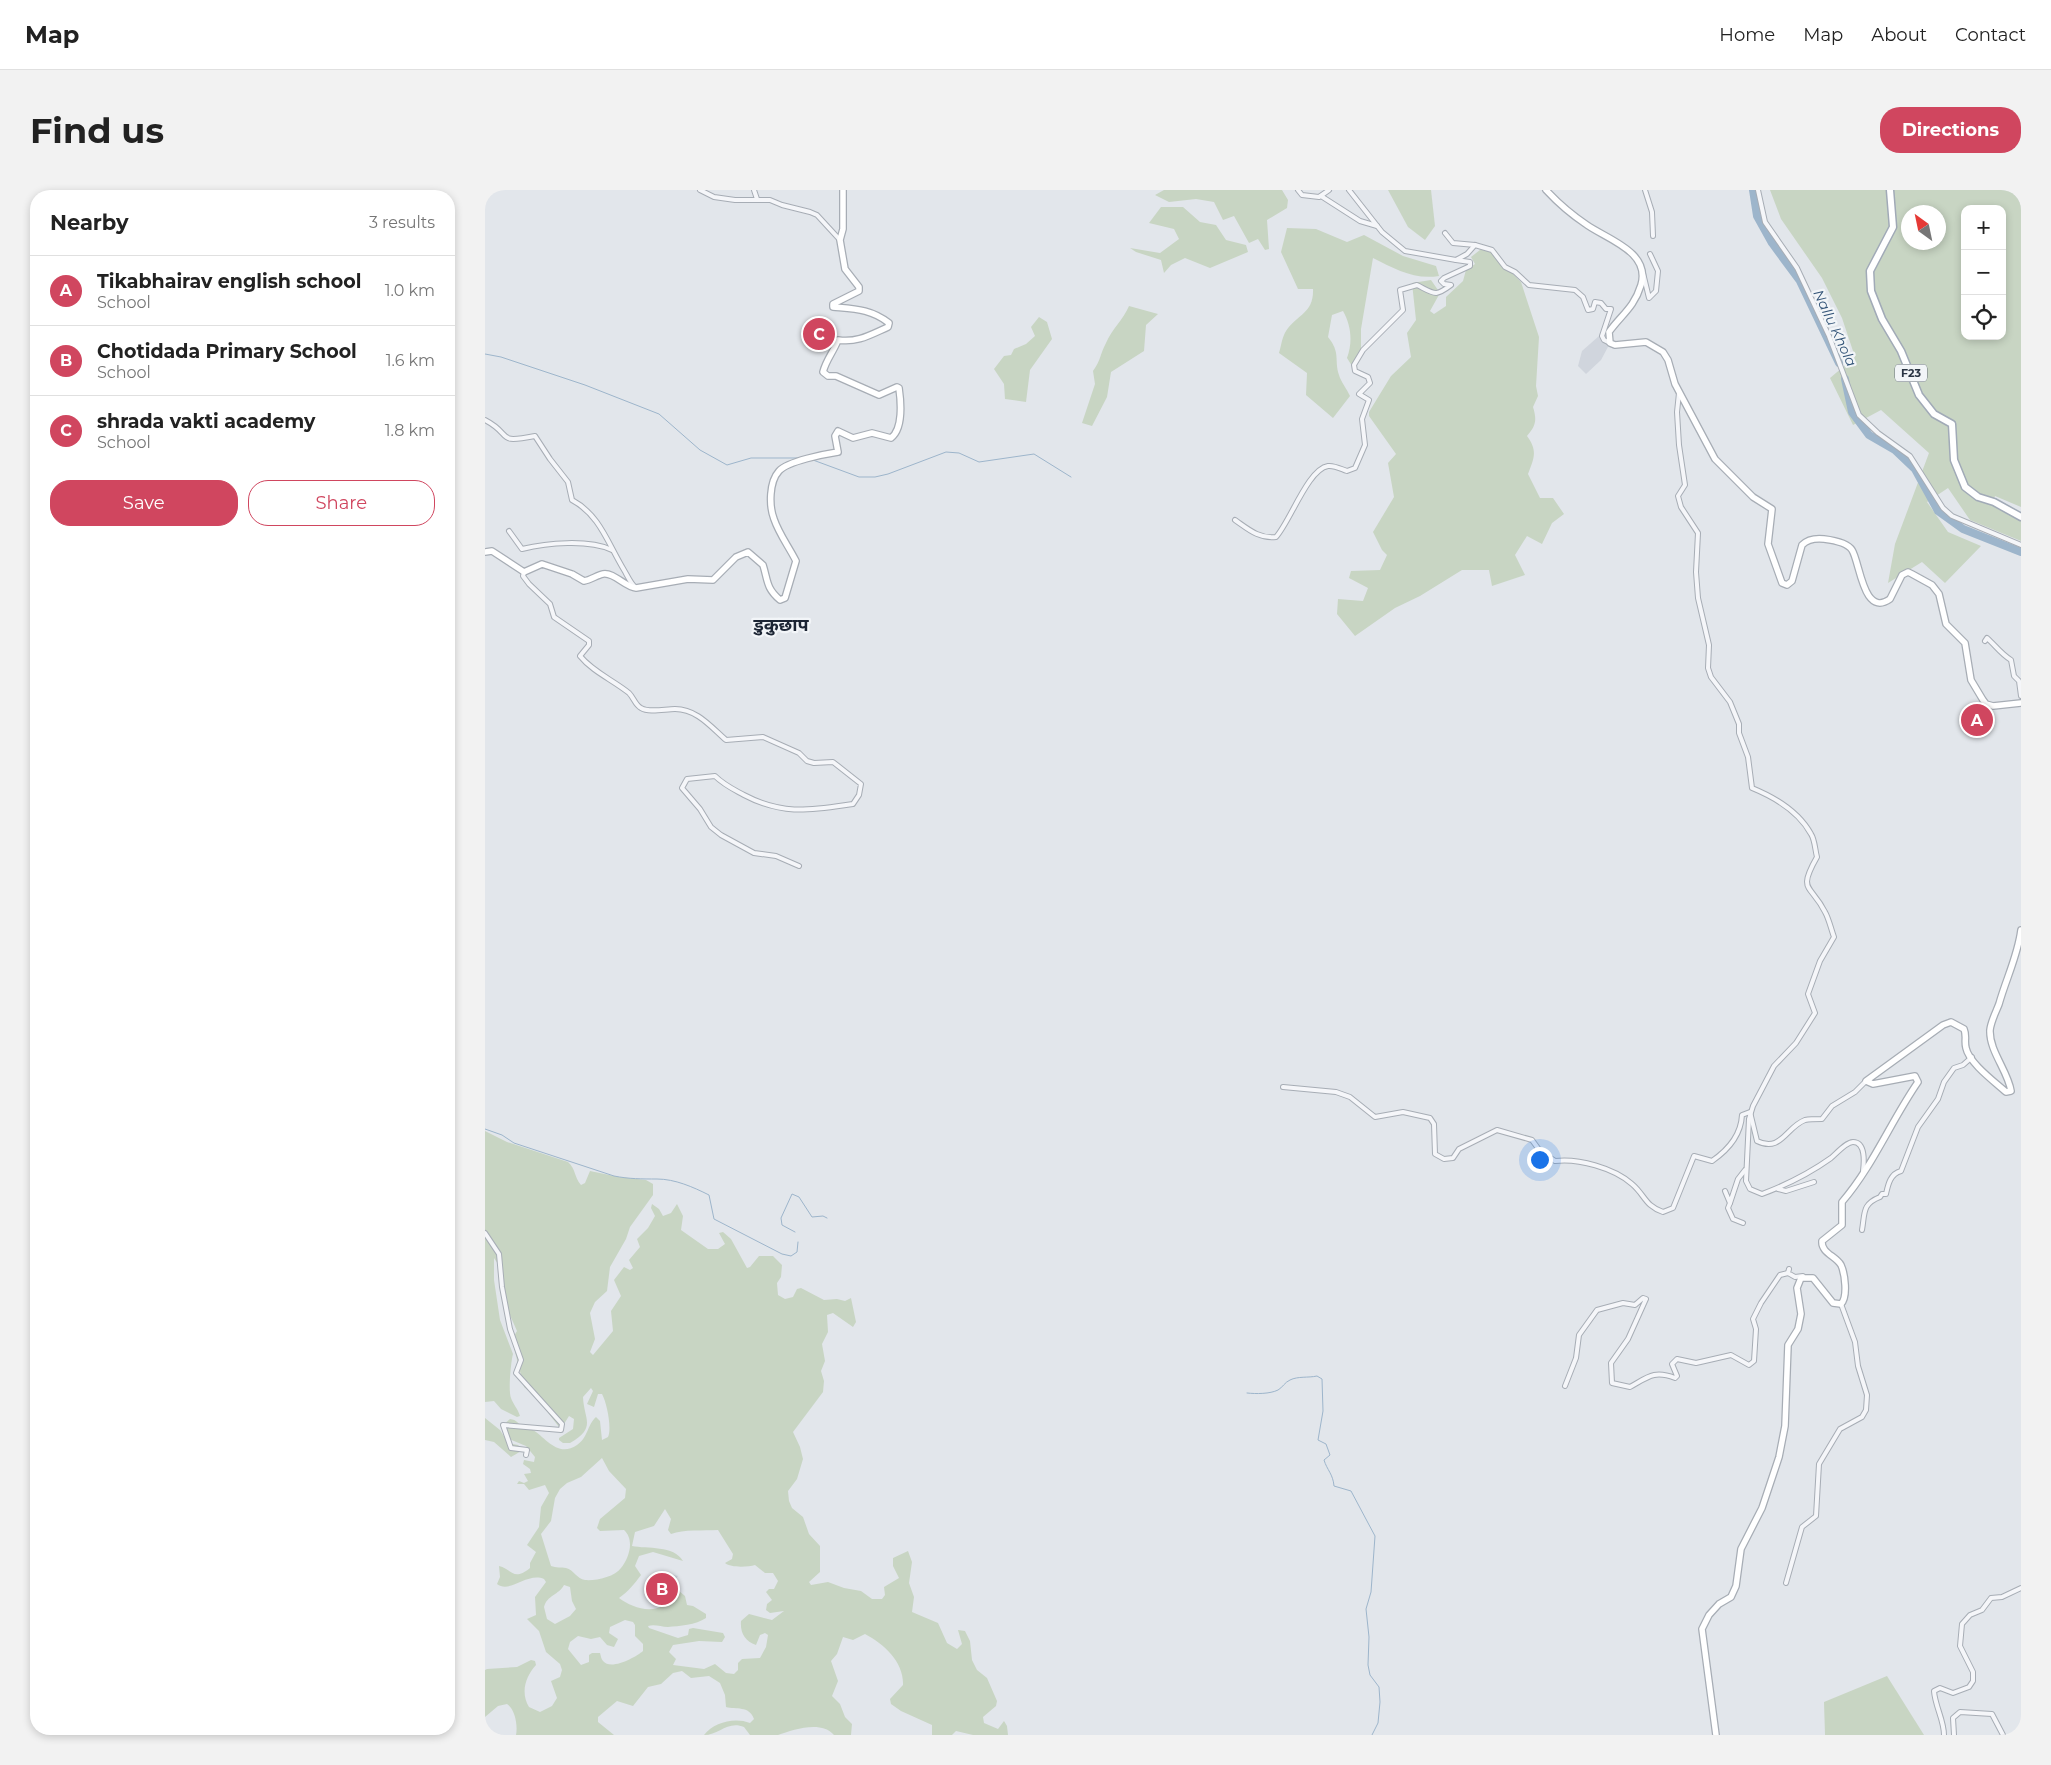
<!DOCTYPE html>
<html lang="en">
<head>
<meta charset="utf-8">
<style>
  :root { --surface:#fff; --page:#f2f2f2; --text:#222; --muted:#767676; --line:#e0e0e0; --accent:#d0465f }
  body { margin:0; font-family:Montserrat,"Noto Sans Devanagari",sans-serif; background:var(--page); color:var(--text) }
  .controls { position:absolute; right:15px; top:15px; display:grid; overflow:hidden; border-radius:10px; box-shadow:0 2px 8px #0003 }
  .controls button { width:45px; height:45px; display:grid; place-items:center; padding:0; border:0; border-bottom:1px solid var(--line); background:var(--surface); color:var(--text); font:25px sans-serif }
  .compass { position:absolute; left:1416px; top:15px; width:45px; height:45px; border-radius:50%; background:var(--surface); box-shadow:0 2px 8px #0003; rotate:327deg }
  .you { position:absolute; left:1054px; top:969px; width:18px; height:18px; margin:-12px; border:4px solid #fff; border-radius:50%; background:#1a73e8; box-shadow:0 0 0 8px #1a73e833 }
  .badge { display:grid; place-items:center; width:32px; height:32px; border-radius:50%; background:var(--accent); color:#fff; font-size:16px; font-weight:700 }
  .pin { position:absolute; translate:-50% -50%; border:2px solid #fff; box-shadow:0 1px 5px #0006 }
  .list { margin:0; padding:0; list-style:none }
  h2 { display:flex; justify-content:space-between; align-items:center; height:65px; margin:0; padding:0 20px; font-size:21px }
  h2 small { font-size:16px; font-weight:400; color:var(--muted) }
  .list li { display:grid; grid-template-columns:32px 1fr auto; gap:15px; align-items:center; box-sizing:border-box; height:70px; padding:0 20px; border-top:1px solid var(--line) }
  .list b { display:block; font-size:19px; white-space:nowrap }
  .list p { margin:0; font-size:16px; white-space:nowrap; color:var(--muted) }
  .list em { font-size:16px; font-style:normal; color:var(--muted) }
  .actions { display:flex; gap:10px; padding:15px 20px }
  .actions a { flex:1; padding:11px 0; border:1px solid var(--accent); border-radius:20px; text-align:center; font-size:18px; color:var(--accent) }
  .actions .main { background:var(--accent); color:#fff }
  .icon { flex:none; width:28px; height:28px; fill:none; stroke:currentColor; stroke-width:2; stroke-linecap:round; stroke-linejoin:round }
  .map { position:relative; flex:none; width:1536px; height:1545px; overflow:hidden; border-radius:20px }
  header { display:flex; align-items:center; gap:30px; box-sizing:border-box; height:70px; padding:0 25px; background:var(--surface); border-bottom:1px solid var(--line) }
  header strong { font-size:24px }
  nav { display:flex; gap:28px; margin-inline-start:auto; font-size:18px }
  .intro { display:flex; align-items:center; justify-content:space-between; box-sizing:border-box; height:120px; padding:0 30px }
  h1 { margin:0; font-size:35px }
  .button { padding:12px 22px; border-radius:20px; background:var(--accent); color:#fff; font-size:18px; font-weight:700 }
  main { display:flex; gap:30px; padding:0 30px }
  aside { flex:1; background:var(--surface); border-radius:20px; box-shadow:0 2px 8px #0003 }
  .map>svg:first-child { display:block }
  .built { fill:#d0d5dd }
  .green { fill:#c8d5c3; fill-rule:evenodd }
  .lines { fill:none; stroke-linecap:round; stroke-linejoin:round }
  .stream { stroke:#9db5cb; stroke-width:1 }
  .river { stroke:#9db5cb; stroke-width:8 }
  .street-casing { stroke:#a7adb5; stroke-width:6 }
  .secondary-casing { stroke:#a7adb5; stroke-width:8 }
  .primary-casing { stroke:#a1aab7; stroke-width:9 }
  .street { stroke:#f5f6f9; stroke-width:4 }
  .secondary { stroke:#fff; stroke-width:5.5 }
  .primary { stroke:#fff; stroke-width:6 }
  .labels { text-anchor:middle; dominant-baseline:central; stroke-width:4.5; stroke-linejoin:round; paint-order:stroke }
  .shield { fill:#f2f5f8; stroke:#666e79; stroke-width:1 }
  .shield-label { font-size:11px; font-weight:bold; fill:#2a3443 }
  .water-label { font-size:14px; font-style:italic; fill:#335478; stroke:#f2f5f8 }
  .district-label { font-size:18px; font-weight:bold; fill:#1c2534; stroke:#f2f5f8 }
</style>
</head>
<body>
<header>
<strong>Map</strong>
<nav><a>Home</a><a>Map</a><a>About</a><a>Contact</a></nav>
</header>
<div class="intro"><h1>Find us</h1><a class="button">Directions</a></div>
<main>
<aside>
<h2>Nearby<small>3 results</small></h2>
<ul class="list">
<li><span class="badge">A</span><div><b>Tikabhairav english school</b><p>School</p></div><em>1.0 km</em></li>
<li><span class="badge">B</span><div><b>Chotidada Primary School</b><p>School</p></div><em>1.6 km</em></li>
<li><span class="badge">C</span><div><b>shrada vakti academy</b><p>School</p></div><em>1.8 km</em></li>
</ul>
<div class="actions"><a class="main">Save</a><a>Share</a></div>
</aside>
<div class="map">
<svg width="1536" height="1545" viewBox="0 0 1536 1545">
  <rect width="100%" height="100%" fill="#e2e6eb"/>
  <g class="built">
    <polygon points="1114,146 1124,155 1116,170 1101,184 1093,176 1097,161"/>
    <polygon points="177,1382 193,1386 176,1406 167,1393 177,1385"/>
  </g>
  <g class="green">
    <polygon points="679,0 797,0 803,10 802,18 782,30 784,59 780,60 773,49 764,53 749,26 738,30 729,12 711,9 684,12 670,5"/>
    <polygon points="903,0 946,0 950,36 940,50 923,37"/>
    <path d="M1285 0H1536V317L1510 306 1508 311 1536 325V351L1485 330 1463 298 1442 312 1463 342 1496 356 1460 393 1437 372 1403 393 1410 354 1444 263 1396 220 1368 235 1345 188 1370 167 1357 128 1337 88 1296 29ZM1480 19H1517V146H1480ZM1424 22H1454V52H1424Z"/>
    <polygon points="676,17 698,17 715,32 731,35 741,50 761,55 763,62 725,78 700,68 686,75 679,83 676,70 651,62 645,58 675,63 694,49 689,39 664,33"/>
    <path d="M802 38 831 39 862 52 879 45 918 66 951 76 954 86C929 90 910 79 888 68L876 139V159L867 176 862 168C868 152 866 135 858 121L847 125 843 147C856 163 849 170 854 185 856 192 862 199 865 206L848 228 821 205 822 183 794 163C796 157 797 147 801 141 813 124 829 123 828 99H813L796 62Z"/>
    <path d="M1000 56 1036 92 1054 147 1051 196 1053 206 1048 217C1052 230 1051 236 1042 246 1053 261 1049 268 1043 284L1055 308H1068L1079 324 1067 333 1057 354 1042 346 1030 365 1040 385 1007 396 1004 380H977L935 406 910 418 870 446 852 424 853 409 878 411 883 398 864 388 866 381 895 380 902 365 897 360 888 342 909 307 903 273 911 264 884 226V222L906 186 926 167 922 143 931 130 927 93 946 90 955 103 945 121 949 124 961 116V107L978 91 981 80 990 74 986 67Z"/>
    <path d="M644 116 673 124 661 135 659 161 626 182 622 207 607 236 597 233 610 194 608 181C616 170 615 164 621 153 627 139 638 130 644 116Z"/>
    <polygon points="554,127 562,132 567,149 545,180 541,212 520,209 519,194 509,179 519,166 526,165 529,159 541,154 550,146 546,137"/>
    <path d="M0 941 22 952 83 972C91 979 89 987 96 995L100 993 105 981 134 987 161 990 168 994V1005L145 1037 141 1049 125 1077 122 1101 110 1112 105 1123 110 1149 105 1162 108 1165 128 1141 126 1121 136 1106 129 1090 139 1077 145 1080 148 1078 144 1070 155 1057 152 1049 163 1038 170 1026 166 1018 167 1014 174 1019 178 1026 186 1023 192 1014 198 1026 196 1040 223 1059H233L240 1054 234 1043 238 1042 246 1049 262 1078 265 1077 274 1066H288L297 1075 296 1087 292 1093 293 1105 300 1109 308 1107 312 1099 316 1098 339 1110 352 1109 360 1111 366 1108 371 1132 368 1137 348 1123 342 1125 343 1142 337 1154 340 1171 336 1181 339 1191 338 1202 308 1242 315 1257 318 1269 312 1289 303 1301 304 1311 307 1318 318 1327 324 1344 335 1356V1382L324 1392 326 1395 343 1392 359 1398 376 1401 387 1409H397L400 1405 399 1397 414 1388 408 1376V1368L423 1361 427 1372 424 1393 429 1407 427 1422 453 1433 462 1453 472 1459 477 1454 473 1440 480 1441 485 1451 487 1470 492 1480 502 1488 512 1511 511 1516 498 1527 499 1533 513 1539 519 1531 522 1536 523 1545H488L471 1541 467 1545H447V1535L416 1521 406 1514 405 1509 418 1495C419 1472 399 1454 380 1444L368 1450 358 1447 352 1464 346 1471 353 1491 347 1506 355 1514 360 1527 367 1534 366 1545H349C336 1530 308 1540 293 1545 286 1545 273 1545 265 1545L259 1537C243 1530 234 1545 219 1545 229 1532 250 1527 265 1533L269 1529C264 1515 251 1520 241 1517L240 1505 235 1493 224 1486 206 1488 197 1481 188 1483 176 1494 163 1497 148 1516 132 1511 113 1527V1532L129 1545H31C33 1535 30 1519 22 1514L13 1516 0 1527V1480L2 1479 32 1477 46 1470 50 1471 51 1475C41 1486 35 1502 44 1517L55 1522 67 1516 72 1508 66 1491 75 1487 77 1480 75 1474 61 1462 54 1441 42 1429 51 1425 50 1407 61 1392 59 1389C42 1382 25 1404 12 1394L15 1387 14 1376C27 1379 28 1392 45 1378V1373L51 1362 42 1355 54 1337 56 1317 64 1303 60 1295 44 1300 39 1294H32L34 1291 39 1293 43 1291 39 1284 46 1283 45 1279 38 1274 39 1270 49 1272 50 1267 41 1256 22 1248 18 1235 25 1229C32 1230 33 1233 37 1237 40 1239 45 1238 48 1240 61 1248 73 1268 92 1255 103 1248 102 1235 111 1227L115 1231 117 1250 123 1247C127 1239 122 1213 117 1204H113L109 1217 102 1214 108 1201 106 1198 98 1207C99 1230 112 1237 85 1253H78L74 1250V1248L88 1239 89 1229 84 1226 79 1234 74 1237 51 1207 39 1197 28 1154 29 1146 32 1141 24 1123 15 1077 9 1068V1090L15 1130 28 1164C26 1171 23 1201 26 1208 28 1214 33 1219 35 1226L32 1227 16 1219 9 1211 0 1212ZM117 1268 124 1281 141 1299 140 1308 115 1329 112 1338 115 1341 139 1340C150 1350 144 1368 136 1378 130 1387 110 1391 100 1390 92 1389 89 1380 81 1378 76 1377 71 1378 66 1376L56 1344 66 1331 70 1308 75 1299 82 1293 96 1287ZM180 1319 186 1329 183 1340 186 1344C199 1339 218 1341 233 1340L248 1364 247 1369 240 1373C246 1378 263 1377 270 1375L280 1383H288L293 1391 289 1399H284L281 1402 287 1410 282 1414 281 1420 285 1423 299 1421 287 1430 264 1424 256 1431C255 1443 260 1451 271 1455L275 1445 280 1443 283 1445 281 1457 275 1468 257 1469 253 1473V1480L249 1484 241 1483 230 1474 219 1479 188 1475 191 1469 184 1462 188 1455 214 1451 237 1452 240 1447 238 1443 208 1438 204 1439 203 1445 193 1448 164 1438 163 1436C170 1434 176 1437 183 1437 194 1436 211 1435 221 1428V1424L208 1416 202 1415 200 1406 194 1401 183 1407 179 1415C165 1424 146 1417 134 1408 143 1402 150 1393 156 1385L150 1376 154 1366 168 1362 198 1371C189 1355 162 1359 147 1356L150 1342 169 1336ZM79 1395 85 1397 87 1411 91 1419 85 1426 70 1434 62 1429 59 1417C62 1405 74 1405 79 1395ZM140 1430 148 1432 150 1435V1446L158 1454V1461C151 1467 126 1481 118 1471 116 1469 116 1466 115 1463H107L104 1465V1472L96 1475 83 1459 85 1452 93 1446 106 1449 115 1447 122 1455 129 1457 133 1449 124 1443 125 1437Z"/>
    <polygon points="0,1228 15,1240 23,1253 33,1255 38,1260 26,1267 9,1252 0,1250"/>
    <polygon points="1402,1486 1439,1545 1340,1545 1339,1512"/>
  </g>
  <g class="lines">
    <g class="stream">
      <polyline points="0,164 16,167 100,195 174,224 215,260 242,275 266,268 317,268"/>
      <polyline points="328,270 374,287 390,287 403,284 461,262 474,263 494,272 549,264 586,287"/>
      <path d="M0 939 17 945 29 953 129 986C144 989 157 989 172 989 190 989 208 997 224 1005L229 1029 297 1064 306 1066 312 1062 313 1052"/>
      <polyline points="310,1042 297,1035 296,1028 307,1004 314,1007 327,1027 338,1026 342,1028"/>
      <path d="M762 1203C771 1204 785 1204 793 1200 797 1198 800 1192 805 1190 813 1186 823 1188 832 1186L837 1189 838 1221 833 1250 841 1254 845 1265 839 1270C842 1280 848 1284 849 1296L866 1301 890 1346 886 1402 881 1419 884 1447 883 1475 885 1485 894 1497 895 1512 893 1533 887 1545"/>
    </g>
    <g class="river">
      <polyline points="1268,0 1272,26 1287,53 1315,91 1354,173"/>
      <polyline points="1360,189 1367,222 1384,245 1410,260 1430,279 1453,321 1478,339 1536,362"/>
    </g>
    <g class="street-casing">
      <g id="street">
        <polyline points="215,0 229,7 250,10 285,10 297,15 325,22 332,25 355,50"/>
        <polyline points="269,0 272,9"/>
        <polyline points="813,0 817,5 834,7 844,0"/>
        <polyline points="864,0 897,42 920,61 971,70 982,64 990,55"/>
        <polyline points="1160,0 1167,22 1168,46"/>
        <polyline points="1273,0 1280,32 1312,78 1344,146 1374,225 1393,243 1425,266 1458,318 1467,326 1536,355"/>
        <polyline points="836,6 875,31 892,36"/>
        <polyline points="960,43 968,53 990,55 1007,60 1020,77 1030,82 1044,95 1090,100 1098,107 1103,120 1108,119 1110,112 1116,113 1121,119 1126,119 1117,146 1119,150 1125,153"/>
        <polyline points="1158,83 1164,108 1171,101 1173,81 1165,64"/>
        <path d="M1194 203 1192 222 1194 255 1200 295 1193 306 1196 317 1213 343 1211 382 1213 408 1224 455 1223 478 1226 487 1245 512 1254 534V543L1263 567 1267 598C1289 607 1314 622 1326 644 1330 650 1330 660 1332 667 1312 702 1326 694 1340 722 1344 729 1346 739 1349 747L1335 771 1323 804 1330 823 1311 853 1289 876 1268 916 1264 929 1261 991 1265 999 1277 1004C1301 995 1325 983 1346 968 1351 964 1361 952 1368 952 1381 952 1379 973 1378 981"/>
        <path d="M0 230C29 245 9 254 50 246L65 269 83 292 87 310C115 325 123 354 139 380 142 385 145 392 149 396"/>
        <path d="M750 330C763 339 774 349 791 347 805 332 823 279 843 276 849 275 856 279 862 281L870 278 880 255 877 229 884 210 874 204 885 193 883 187 870 181 869 175 878 160 918 120 915 100 932 95C950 104 950 107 966 95L959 94 956 91 959 88 985 76V72L971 70"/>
        <path d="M24 341 37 359C62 353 103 349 127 360"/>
        <path d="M39 382 38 386 44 394 65 414 69 427 104 451V455L95 466C108 482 128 490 144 503 149 508 150 515 156 518 164 523 180 519 190 519 212 519 226 537 241 550L278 547 314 563 322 571 329 573 348 572 376 594 374 605 368 614C326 620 299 626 259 605 248 599 239 595 230 586L202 589 197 598 215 619 226 637 236 645 269 663 291 666 314 676"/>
        <path d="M1500 451 1502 448C1510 455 1516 464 1526 470L1529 486 1534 491 1536 506"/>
        <path d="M798 897 851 902 865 907 890 927 918 922 945 928 949 934 950 964 959 969 968 968 974 959 1012 940 1047 950 1055 961 1070 971C1093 968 1129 978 1147 994 1160 1005 1160 1016 1178 1022L1188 1018 1209 966 1227 971C1243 960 1256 945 1257 925L1265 922 1272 951C1296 963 1301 937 1320 930 1325 929 1332 929 1337 929L1347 916 1370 902 1381 891"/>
        <polyline points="1293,999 1301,1001 1329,992"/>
        <polyline points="1240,1001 1245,1013 1253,989 1260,980"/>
        <polyline points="1245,1013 1243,1018 1248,1029 1258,1033"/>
        <path d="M1377 1040C1380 1023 1377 1014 1395 1007L1397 1004H1401C1403 995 1405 984 1416 981L1433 937 1453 909 1459 892 1469 878 1478 875 1487 867"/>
        <polyline points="0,1043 14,1064 17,1097 25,1139 36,1170 31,1183 77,1234 76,1240 18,1235 26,1258 42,1260 41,1265"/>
        <polyline points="1304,1079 1303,1083 1310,1087 1318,1086"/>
        <path d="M1080 1196 1091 1168 1094 1145 1112 1120 1138 1113 1150 1115 1158 1108 1161 1109 1143 1149 1126 1173 1127 1193 1145 1197C1163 1187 1169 1180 1190 1188L1192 1186 1187 1174 1192 1169 1211 1173 1246 1165 1264 1175 1269 1171 1271 1139 1268 1129 1276 1113 1295 1085 1303 1083"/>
        <polyline points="1301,1393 1317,1337 1331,1326 1334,1274 1355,1239 1377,1227 1381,1220 1382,1205 1373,1176 1370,1152 1356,1114"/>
        <path d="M1459 1545C1459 1530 1450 1516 1449 1501L1455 1498 1468 1503 1484 1497 1488 1491V1482L1475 1456 1477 1434 1485 1425 1497 1420 1506 1408 1517 1407 1536 1398"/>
        <polyline points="1469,1545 1468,1528 1475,1522 1507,1524 1518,1545"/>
      </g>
    </g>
    <g class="secondary-casing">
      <g id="secondary">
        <path d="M1061 0C1073 13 1087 25 1102 35 1122 49 1166 62 1156 95 1149 118 1136 125 1124 142L1125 153 1130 155 1161 152 1178 162 1183 170 1190 194 1230 269 1268 307 1287 319 1283 354 1297 393 1302 395 1307 391 1317 355C1323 349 1330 348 1339 349 1347 350 1362 352 1367 360 1375 372 1378 428 1405 409L1417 385 1423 382 1427 384 1447 395 1454 404 1461 434 1480 453 1486 490 1498 510 1501 514 1508 516 1536 513"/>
        <path d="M0 362 7 361 39 382 57 374 87 384 99 391C106 390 112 385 118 384 129 382 140 397 151 398L203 389 228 390 251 367 263 362 278 375C283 391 281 398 295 410L300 408 311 371C304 357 294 344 289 329 284 316 284 292 294 281 303 271 340 264 353 262L350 246 353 241 368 248 387 243 406 248C418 239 416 212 414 198L412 197 394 205 351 186H343L338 182C341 170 349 161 353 150 372 153 385 145 403 137L404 133C386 119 370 119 348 117V114L374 101V97L360 79 355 50 358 39V0"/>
        <path d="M1231 1545 1217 1439 1224 1425 1234 1414 1246 1407 1251 1396 1256 1359 1277 1318 1294 1267 1300 1236 1303 1155 1313 1139 1316 1124 1312 1098 1316 1088H1328L1348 1113 1356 1114C1363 1107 1360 1084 1356 1075 1351 1066 1336 1063 1337 1051L1357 1035V1012C1388 976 1406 931 1433 892L1430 886 1388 894 1381 891 1458 835 1466 832 1479 839C1482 846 1479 851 1481 858 1484 873 1510 892 1521 902L1526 901C1523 881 1504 861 1505 840 1506 831 1511 822 1514 814 1521 789 1533 765 1536 740"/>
      </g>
    </g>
    <g class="primary-casing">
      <polyline id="primary" points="1405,0 1408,37 1385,81 1386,101 1397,129 1416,161 1434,205 1449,224 1467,234 1469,270 1480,297 1493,307 1509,312 1536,327"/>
    </g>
    <use href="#street" class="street"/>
    <use href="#secondary" class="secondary"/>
    <use href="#primary" class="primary"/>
  </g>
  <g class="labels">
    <rect class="shield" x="1410" y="174.5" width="32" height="17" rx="4"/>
    <g class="shield-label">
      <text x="1426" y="183">F23</text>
    </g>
    <g class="water-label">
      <text transform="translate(1350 138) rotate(65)">Nallu Khola</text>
    </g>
    <g class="district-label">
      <text x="296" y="435">डुकुछाप</text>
    </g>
  </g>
</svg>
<div class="controls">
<button>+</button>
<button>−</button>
<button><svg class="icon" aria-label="locate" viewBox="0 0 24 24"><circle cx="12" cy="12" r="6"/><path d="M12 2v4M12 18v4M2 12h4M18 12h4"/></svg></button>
</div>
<svg class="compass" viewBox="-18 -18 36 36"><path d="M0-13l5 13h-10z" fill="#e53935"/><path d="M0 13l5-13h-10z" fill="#767676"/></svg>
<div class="you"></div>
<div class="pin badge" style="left:1492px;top:530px">A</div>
<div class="pin badge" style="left:177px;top:1399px">B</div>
<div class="pin badge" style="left:334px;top:144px">C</div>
</div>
</main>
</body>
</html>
